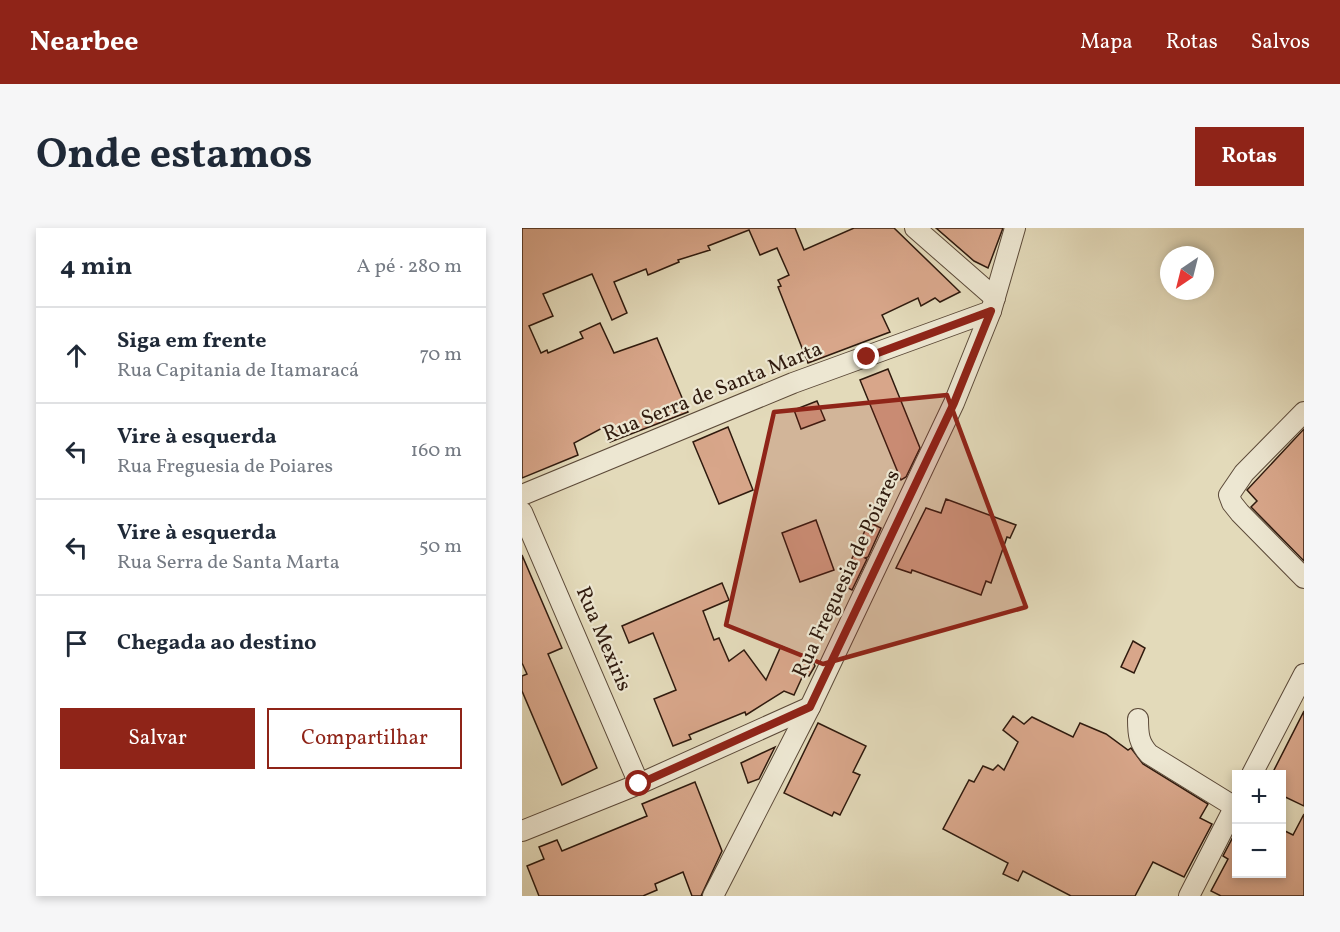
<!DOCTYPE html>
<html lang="pt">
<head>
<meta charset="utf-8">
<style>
  :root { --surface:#fff; --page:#f6f6f7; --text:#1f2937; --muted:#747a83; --line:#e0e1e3; --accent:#8f2418 }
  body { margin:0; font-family:Vollkorn,serif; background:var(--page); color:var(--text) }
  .controls { position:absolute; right:18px; bottom:18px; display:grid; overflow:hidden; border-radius:0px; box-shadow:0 3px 9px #0003 }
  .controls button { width:54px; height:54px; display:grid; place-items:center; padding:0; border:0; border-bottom:2px solid var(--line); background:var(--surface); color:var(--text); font:30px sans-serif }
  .compass { position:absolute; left:638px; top:18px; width:54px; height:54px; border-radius:50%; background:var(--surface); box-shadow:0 3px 9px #0003; rotate:215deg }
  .stop { position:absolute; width:18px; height:18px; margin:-14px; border:4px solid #8f2418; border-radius:50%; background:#fff }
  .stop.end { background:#8f2418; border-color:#fff; box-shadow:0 2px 6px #0008 }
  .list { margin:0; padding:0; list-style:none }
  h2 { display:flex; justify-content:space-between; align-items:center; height:78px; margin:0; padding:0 24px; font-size:26px }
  h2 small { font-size:20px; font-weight:400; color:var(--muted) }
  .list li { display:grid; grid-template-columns:39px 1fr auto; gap:18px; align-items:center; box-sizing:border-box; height:96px; padding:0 24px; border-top:2px solid var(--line) }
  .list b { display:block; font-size:22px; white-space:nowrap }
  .list p { margin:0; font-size:20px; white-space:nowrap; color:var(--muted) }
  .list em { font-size:20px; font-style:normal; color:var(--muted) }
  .actions { display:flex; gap:12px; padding:18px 24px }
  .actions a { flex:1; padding:14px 0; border:2px solid var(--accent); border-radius:0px; text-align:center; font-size:21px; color:var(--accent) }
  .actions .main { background:var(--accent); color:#fff }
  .icon { flex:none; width:33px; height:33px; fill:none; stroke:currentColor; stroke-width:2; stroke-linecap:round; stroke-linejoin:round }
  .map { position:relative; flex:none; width:782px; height:668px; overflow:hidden; border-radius:0px }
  header { display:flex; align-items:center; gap:36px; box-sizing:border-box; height:84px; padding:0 30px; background:var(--accent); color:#fff }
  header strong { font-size:28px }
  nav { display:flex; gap:33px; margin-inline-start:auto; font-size:21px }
  .intro { display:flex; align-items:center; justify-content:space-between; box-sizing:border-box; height:144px; padding:0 36px }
  h1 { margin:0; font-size:42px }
  .button { padding:15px 27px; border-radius:0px; background:var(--accent); color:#fff; font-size:21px; font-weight:700 }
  main { display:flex; gap:36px; padding:0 36px }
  aside { flex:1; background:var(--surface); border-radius:0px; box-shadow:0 3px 9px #0003 }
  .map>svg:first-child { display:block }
  .building { fill:#d8a68a; stroke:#2f1a0e; stroke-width:1.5 }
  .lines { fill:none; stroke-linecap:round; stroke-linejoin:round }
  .minor-casing { stroke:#5c4a39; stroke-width:22 }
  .minor { stroke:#ede7d2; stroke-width:20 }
  .route { stroke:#8f2418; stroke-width:8 }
  .marked { fill:#8f2418; fill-opacity:0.2; stroke:#8f2418; stroke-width:4.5; stroke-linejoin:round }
  .labels { text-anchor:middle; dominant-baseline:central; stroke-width:4.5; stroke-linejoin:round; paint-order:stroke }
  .street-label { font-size:21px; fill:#2f1a0e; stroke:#ede7d2 }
</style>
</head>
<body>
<header>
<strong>Nearbee</strong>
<nav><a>Mapa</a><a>Rotas</a><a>Salvos</a></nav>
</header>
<div class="intro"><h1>Onde estamos</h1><a class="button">Rotas</a></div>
<main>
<aside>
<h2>4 min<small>A pé · 280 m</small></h2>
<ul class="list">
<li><svg class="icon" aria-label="ahead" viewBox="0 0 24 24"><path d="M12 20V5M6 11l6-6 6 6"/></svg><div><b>Siga em frente</b><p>Rua Capitania de Itamaracá</p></div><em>70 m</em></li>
<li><svg class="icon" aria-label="left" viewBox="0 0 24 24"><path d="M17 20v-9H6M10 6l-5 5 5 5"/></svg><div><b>Vire à esquerda</b><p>Rua Freguesia de Poiares</p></div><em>160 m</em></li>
<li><svg class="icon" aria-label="left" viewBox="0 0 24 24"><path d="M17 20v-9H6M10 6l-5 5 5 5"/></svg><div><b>Vire à esquerda</b><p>Rua Serra de Santa Marta</p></div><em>50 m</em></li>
<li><svg class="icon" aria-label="arrive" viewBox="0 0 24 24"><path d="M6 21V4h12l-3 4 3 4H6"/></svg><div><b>Chegada ao destino</b></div></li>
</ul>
<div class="actions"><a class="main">Salvar</a><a>Compartilhar</a></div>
</aside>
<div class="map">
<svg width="782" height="668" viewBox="0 0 782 668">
  <rect width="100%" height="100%" fill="#e3daba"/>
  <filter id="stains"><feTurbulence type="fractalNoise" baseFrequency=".00333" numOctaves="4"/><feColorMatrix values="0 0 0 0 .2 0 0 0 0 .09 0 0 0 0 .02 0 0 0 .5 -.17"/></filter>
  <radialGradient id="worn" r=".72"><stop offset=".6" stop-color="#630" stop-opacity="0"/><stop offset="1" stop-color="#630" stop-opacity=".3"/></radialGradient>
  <g class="building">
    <polygon points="0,0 273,0 282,22 332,0 372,0 438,64 418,74 413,70 399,78 396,70 360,87 368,104 286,135 256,59 259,58 256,52 267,47 255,20 238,27 227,2 186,18 188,22 156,32 157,34 126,47 124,41 92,54 105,85 90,92 70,46 21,66 31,88 7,98 19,125 25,122 26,125 61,110 58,104 78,95 92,125 135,110 166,184 88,214 82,199 52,215 56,227 0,250"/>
    <polygon points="414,0 481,0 466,40 452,33"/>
    <polygon points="366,141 398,220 384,249 379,252 338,152"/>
    <polygon points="295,173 303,192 279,201 272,182"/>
    <polygon points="206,199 231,262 197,276 171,214"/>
    <polygon points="782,201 782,333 729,279 735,273 725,262"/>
    <polygon points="424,271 494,297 488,310 485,309 469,355 464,353 459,367 390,342 389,345 374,340 404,280 419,285"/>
    <polygon points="294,292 312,342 278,354 260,305"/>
    <polygon points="347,294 359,300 346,329 343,330 345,331 330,362 318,356"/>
    <polygon points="0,327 40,420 26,426 75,540 40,557 0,463 0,448 5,446 0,435"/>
    <polygon points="200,355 207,372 181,383 192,412 197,410 207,433 222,422 244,452 259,418 290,431 293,438 287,448 282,445 272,467 262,463 224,487 223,484 167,507 169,511 151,518 132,471 154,462 131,405 107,415 100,398"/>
    <polygon points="611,413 623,420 612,445 599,439"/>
    <polygon points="782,483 782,578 759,567 759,546 750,546"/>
    <polygon points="491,488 502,496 510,489 551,509 558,495 584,506 606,522 609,520 621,536 686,576 678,590 690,596 662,649 631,634 613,668 549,668 501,643 496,653 481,646 486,635 421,601 447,552 452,554 461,538 471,542 476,537 482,542 496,514 481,502"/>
    <polygon points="296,495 344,518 331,544 338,547 318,587 312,584 310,588 262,565"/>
    <polygon points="253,519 237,551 226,555 219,535"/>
    <polygon points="173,554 200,623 179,668 170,668 161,644 133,656 135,662 121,668 17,668 5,638 22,631 17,619 35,612 40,623 125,588 120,576"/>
    <polygon points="782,586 782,668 699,668 689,663 706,631 701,628 712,607 714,608 714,645 759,645 759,601 771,607"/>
  </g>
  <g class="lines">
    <g class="minor-casing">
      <g id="minor">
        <polyline points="393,0 473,70"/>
        <polyline points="782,184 722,245 707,267 710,275 718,285 782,350"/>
        <polyline points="0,267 271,155 469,83"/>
        <polyline points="0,284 117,556"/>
        <path d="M616 491C616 507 617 515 627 526L713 579"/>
        <polyline points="730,546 782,446"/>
        <polyline points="0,603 117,556 288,479"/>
        <polyline points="191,668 288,479 432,175 469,83 493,0"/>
        <polyline points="667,668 714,576"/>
      </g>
    </g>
    <use href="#minor" class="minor"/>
  </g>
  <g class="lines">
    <polyline class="route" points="117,556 288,479 432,175 469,83 345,129"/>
  </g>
  <path class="marked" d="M425 167 504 379 301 436 204 397 252 184Z"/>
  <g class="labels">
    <g class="street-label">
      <text transform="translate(191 164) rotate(-22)">Rua Serra de Santa Marta</text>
      <text transform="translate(325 346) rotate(-65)">Rua Freguesia de Poiares</text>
      <text transform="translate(81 411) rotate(67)">Rua Mexiris</text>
    </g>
  </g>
  <rect width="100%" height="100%" filter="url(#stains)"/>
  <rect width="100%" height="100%" fill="url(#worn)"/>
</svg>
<div class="controls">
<button>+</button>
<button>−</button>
</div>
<svg class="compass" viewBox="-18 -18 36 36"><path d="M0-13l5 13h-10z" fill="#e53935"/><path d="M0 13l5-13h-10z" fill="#747a83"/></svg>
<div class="stop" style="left:117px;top:556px"></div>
<div class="stop end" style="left:345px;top:129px"></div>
</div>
</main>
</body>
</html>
